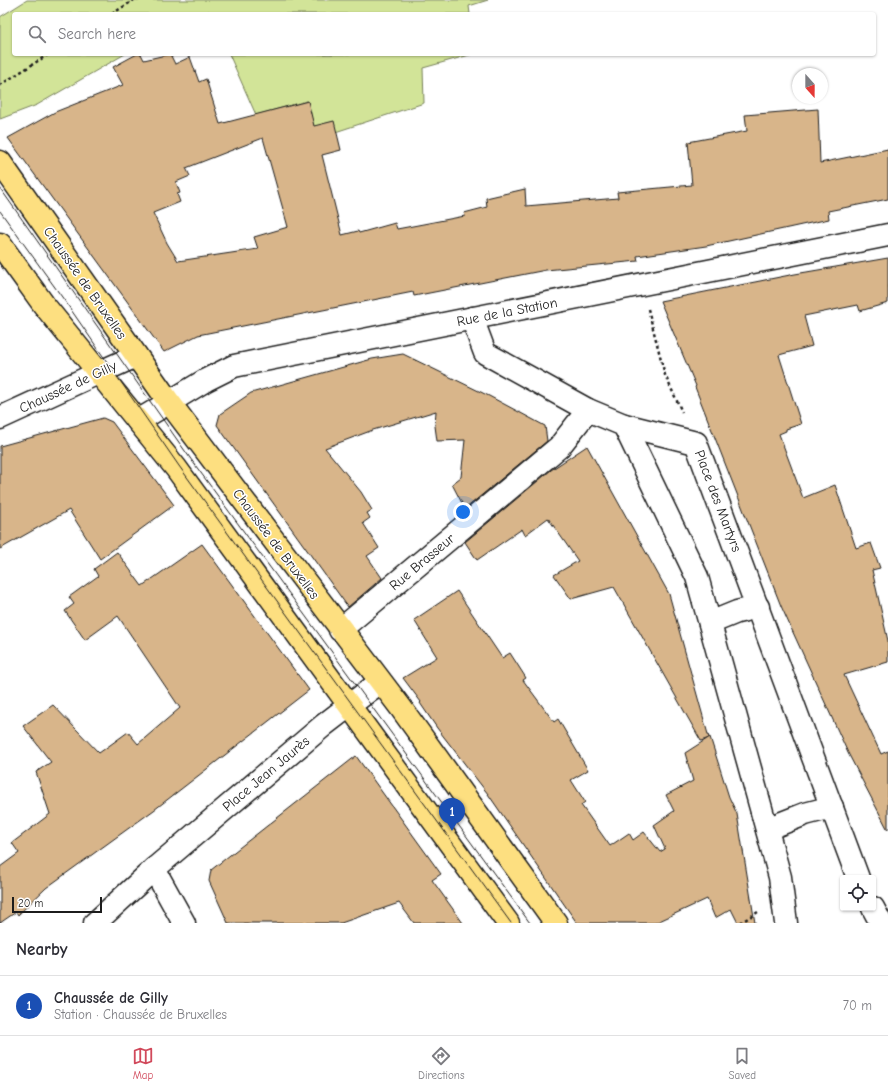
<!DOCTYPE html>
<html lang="en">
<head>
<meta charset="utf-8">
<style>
  :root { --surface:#fff; --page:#f2f2f3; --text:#2b2b33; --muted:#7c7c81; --line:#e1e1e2; --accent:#d1495b }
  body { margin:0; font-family:"Comic Neue",sans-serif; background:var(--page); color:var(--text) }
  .controls { position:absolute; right:12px; bottom:12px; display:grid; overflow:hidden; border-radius:4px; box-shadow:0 1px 3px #0004 }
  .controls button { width:36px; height:36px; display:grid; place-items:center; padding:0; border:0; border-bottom:1px solid var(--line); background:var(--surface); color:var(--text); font:20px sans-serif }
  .compass { position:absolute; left:792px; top:68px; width:36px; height:36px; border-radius:50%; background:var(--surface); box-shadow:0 1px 3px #0004; rotate:159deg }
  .scale { position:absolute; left:12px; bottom:10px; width:90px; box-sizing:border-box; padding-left:4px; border:2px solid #1c1c1c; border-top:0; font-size:11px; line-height:14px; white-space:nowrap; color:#1c1c1c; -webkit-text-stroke:3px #fff; paint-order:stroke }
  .you { position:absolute; left:463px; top:512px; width:14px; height:14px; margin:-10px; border:3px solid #fff; border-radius:50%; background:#1a73e8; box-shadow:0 0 0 6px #1a73e833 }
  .badge { display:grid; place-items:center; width:26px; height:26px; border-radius:50%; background:var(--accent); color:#fff; font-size:13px; font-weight:700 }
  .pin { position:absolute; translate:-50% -33px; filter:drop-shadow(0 1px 2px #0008) }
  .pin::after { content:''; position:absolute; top:21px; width:14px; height:12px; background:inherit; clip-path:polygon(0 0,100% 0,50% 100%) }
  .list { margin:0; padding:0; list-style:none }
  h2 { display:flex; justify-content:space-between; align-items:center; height:52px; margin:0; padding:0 16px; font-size:17px }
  h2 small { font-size:13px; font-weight:400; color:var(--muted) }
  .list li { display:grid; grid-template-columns:26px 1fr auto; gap:12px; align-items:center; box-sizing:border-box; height:60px; padding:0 16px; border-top:1px solid var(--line) }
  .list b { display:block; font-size:15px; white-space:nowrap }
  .list p { margin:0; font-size:13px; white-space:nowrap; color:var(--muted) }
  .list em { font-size:13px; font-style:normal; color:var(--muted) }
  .icon { flex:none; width:22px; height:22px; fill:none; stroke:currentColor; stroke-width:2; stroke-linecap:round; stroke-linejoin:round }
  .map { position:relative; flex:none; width:888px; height:923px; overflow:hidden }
  .search { position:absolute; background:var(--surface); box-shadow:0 1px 3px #0004; left:12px; right:12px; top:12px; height:44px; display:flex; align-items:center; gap:10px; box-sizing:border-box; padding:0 14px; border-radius:4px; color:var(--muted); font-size:15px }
  .sheet { height:112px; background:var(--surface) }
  nav { display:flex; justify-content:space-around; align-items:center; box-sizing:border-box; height:56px; border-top:1px solid var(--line); background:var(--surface); font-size:11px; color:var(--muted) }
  nav a { display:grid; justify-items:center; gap:2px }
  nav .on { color:var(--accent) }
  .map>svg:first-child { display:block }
  .green { fill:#d2e498; stroke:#77805a }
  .building { fill:#d8b58a; stroke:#1c1c1c; fill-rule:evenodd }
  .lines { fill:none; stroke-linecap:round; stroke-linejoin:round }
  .minor-casing { stroke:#1c1c1c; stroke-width:25 }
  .tertiary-casing { stroke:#1c1c1c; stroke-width:25 }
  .primary-casing { stroke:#1c1c1c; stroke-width:25 }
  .path { stroke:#1c1c1c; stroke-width:2.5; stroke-dasharray:3 3; stroke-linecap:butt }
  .minor { stroke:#fff; stroke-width:22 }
  .tertiary { stroke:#fff; stroke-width:22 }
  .primary { stroke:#fddf80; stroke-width:22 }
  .tram { stroke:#1c1c1c; stroke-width:1 }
  .labels { text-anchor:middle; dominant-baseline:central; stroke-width:3; stroke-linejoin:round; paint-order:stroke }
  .street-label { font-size:14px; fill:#1c1c1c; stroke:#fff }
</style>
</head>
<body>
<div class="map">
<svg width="888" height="923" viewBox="0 0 888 923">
  <rect width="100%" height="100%" fill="#fff"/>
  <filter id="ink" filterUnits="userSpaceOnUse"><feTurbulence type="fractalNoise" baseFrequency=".025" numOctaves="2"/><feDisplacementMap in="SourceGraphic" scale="8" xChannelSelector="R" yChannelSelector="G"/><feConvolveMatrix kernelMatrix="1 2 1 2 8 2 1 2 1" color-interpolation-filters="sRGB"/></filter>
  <g filter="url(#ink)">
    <g class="green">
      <polygon points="27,0 488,0 469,6 470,14 210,14 209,11 202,14 14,14 14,54 125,54 37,105 0,119 0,17"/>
      <polygon points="229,54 473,54 423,68 424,103 317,138 307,101 256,115"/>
    </g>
    <g class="building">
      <path d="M137 54H141L144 60 170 54 175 64 190 57 199 82 206 79 220 124 308 101 314 126 334 121 341 150 322 155 342 235 358 231 359 233 395 223 397 229 465 216 464 213 487 207 486 198 525 189 526 206 618 198 617 192 692 185 688 142 747 131 745 115 818 109 820 163 888 149V199L828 211 829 219 706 246 637 256 638 261 546 270 414 296 413 292 198 335 164 352 8 138 55 112 123 85 113 67ZM263 138 288 227 254 237 258 249 178 261 167 243 153 213 180 202 177 194 180 193 176 182 190 176 186 168Z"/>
      <polygon points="888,258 888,303 860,311 858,305 804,316 812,346 779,355 801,424 786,429 786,431 779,434 803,498 835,485 856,548 871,543 880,568 872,570 888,641 888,662 844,675 881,754 888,751 888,830 848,753 781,606 695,387 696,386 660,301 795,274"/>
      <polygon points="403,354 489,396 545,426 547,441 465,509 452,484 461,477 465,440 437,441 435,426 436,411 373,430 325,448 361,492 372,510 367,513 370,518 363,523 379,548 367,556 382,578 348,607 217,425 220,414 251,393 372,359"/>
      <polygon points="103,418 112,422 174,505 100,559 69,510 0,549 0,446"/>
      <polygon points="587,446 669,594 709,738 701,741 614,587 571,599 554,575 578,561 548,518 525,535 522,529 477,560 465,542 551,470"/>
      <polygon points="202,544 309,690 154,810 46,888 18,915 16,912 0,923 0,867 19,853 12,843 50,814 36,772 51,762 23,726 53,705 99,753 128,732 138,744 180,708 118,616 85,640 65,611 74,604 69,597 98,576 94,569 117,552 142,586"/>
      <polygon points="457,591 502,658 510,653 526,678 523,680 554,722 558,719 588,770 571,780 585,802 581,805 610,846 629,833 633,840 644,832 660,852 665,849 654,825 674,811 666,795 693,781 685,753 710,737 729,797 737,814 755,923 738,923 731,909 715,918 707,899 655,923 577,923 488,794 437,728 420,703 421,702 403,678 437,657 414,620"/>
      <polygon points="356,756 441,874 432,880 463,923 414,923 399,903 341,923 228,923 209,881 211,870"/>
    </g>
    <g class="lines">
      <g class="minor-casing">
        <g id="minor">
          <polyline points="472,318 485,353 588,410 624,425 697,577 780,877 786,923"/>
          <polyline points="98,373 136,356"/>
          <polyline points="624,425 696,443 858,878"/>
          <polyline points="710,623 737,612 758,607"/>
          <polyline points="340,630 559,447 588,410"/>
          <polyline points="767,829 805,814 832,807"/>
          <polyline points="873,908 881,923"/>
          <polyline points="95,923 154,869 184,923"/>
        </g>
      </g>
      <g class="tertiary-casing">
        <g id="tertiary">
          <polyline points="0,418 98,373"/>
          <polyline points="138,421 206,380 234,366 888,235"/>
          <polyline points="154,869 324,725 380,682"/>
        </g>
      </g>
      <g class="primary-casing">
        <g id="primary">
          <polyline points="0,162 169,402 401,708 556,923"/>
          <polyline points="0,244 44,305 176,468 508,923"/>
        </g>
      </g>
      <g class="path">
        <polyline points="112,14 134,0"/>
        <polyline points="0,85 49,54"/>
        <polyline points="648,309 665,375 682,412"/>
        <polyline points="740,923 758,912"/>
      </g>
      <use href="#minor" class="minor"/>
      <use href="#tertiary" class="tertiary"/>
      <use href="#primary" class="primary"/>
      <g class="tram">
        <polyline points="0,188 190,458 530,923"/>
        <polyline points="0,211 67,304 179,466 511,923"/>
      </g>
    </g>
  </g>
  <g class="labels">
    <g class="street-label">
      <text transform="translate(85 283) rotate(55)">Chaussée de Bruxelles</text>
      <text transform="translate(507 312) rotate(-11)">Rue de la Station</text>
      <text transform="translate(68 387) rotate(-25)">Chaussée de Gilly</text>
      <text transform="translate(718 501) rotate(69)">Place des Martyrs</text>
      <text transform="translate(276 544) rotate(53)">Chaussée de Bruxelles</text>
      <text transform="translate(422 562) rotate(-40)">Rue Brasseur</text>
      <text transform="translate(266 774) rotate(-40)">Place Jean Jaurès</text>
    </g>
  </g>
</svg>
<div class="controls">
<button><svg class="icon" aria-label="locate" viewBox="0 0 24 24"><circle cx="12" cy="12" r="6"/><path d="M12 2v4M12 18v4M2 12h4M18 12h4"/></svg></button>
</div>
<svg class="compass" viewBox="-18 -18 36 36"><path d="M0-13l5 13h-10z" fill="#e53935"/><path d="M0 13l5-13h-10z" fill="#7c7c81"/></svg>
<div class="scale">20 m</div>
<div class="you"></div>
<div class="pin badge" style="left:452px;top:831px;background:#1a4fb4">1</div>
<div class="search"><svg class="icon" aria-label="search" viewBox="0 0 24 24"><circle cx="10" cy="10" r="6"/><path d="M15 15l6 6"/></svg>Search here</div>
</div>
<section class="sheet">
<h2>Nearby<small></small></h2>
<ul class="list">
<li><span class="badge" style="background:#1a4fb4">1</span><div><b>Chaussée de Gilly</b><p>Station · Chaussée de Bruxelles</p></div><em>70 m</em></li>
</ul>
</section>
<nav>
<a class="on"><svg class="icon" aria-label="map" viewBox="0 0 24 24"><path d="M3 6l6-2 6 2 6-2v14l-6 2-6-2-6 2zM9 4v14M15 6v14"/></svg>Map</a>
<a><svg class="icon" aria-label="directions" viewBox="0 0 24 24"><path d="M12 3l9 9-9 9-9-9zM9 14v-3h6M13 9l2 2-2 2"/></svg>Directions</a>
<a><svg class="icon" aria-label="saved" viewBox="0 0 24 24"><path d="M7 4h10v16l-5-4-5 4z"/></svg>Saved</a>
</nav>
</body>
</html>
